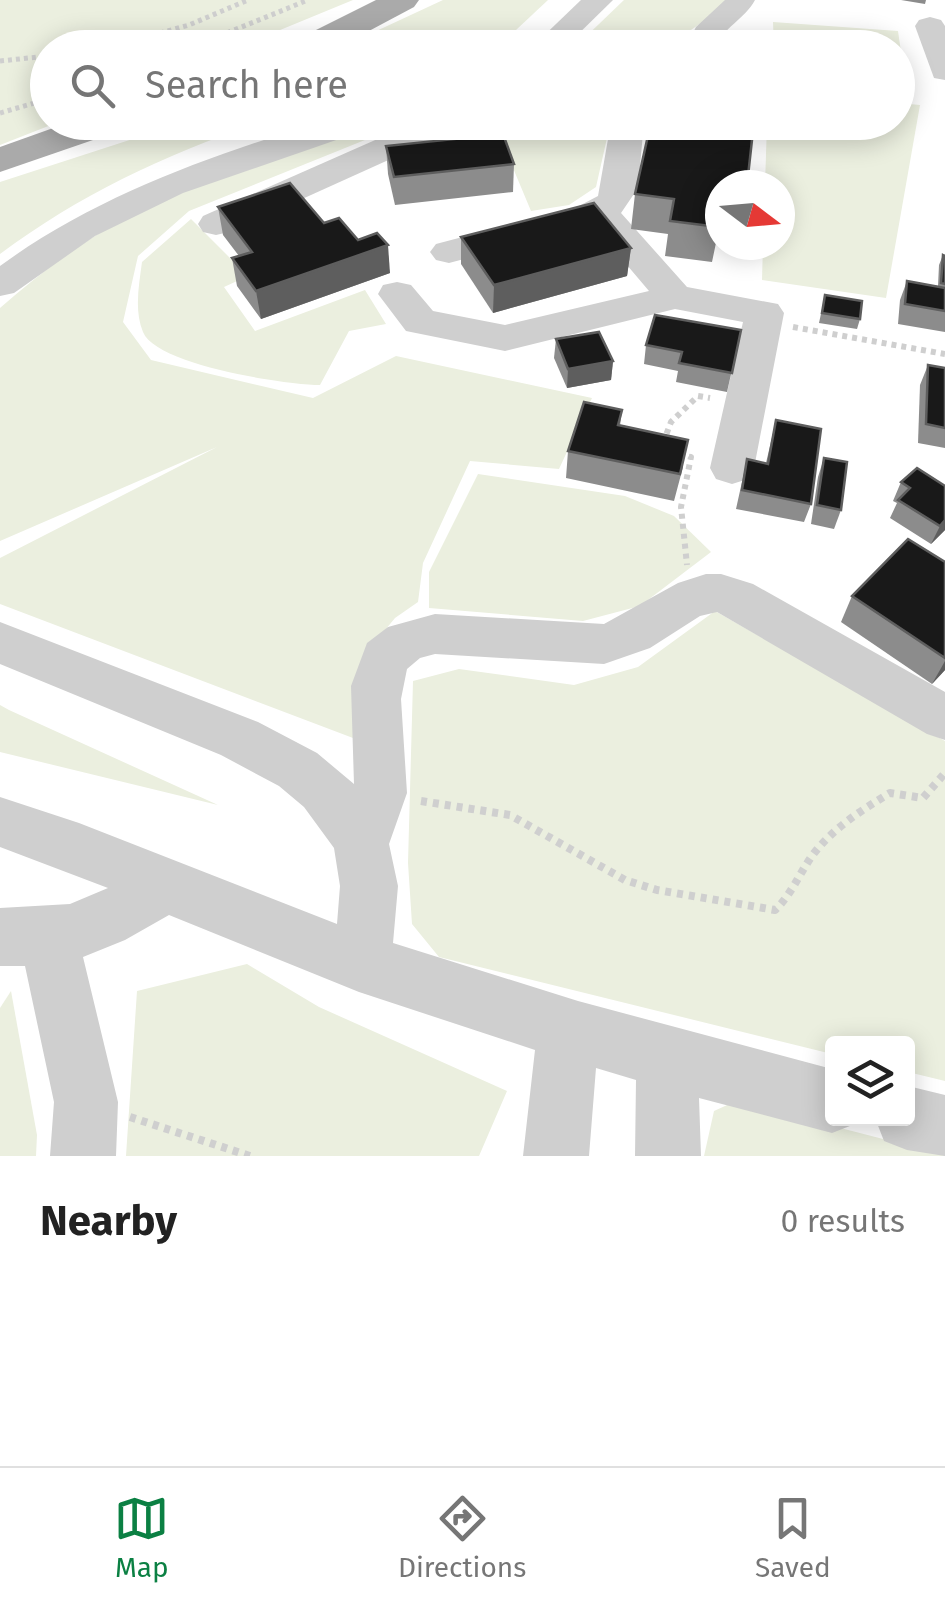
<!DOCTYPE html>
<html lang="en">
<head>
<meta charset="utf-8">
<style>
  :root { --surface:#fff; --page:#f2f2f2; --text:#222; --muted:#767676; --line:#e0e0e0; --accent:#0b8043 }
  body { margin:0; font-family:"Fira Sans",sans-serif; background:var(--page); color:var(--text) }
  .controls { position:absolute; right:30px; bottom:30px; display:grid; overflow:hidden; border-radius:10px; box-shadow:0 5px 25px #0003 }
  .controls button { width:90px; height:90px; display:grid; place-items:center; padding:0; border:0; border-bottom:2px solid var(--line); background:var(--surface); color:var(--text); font:50px sans-serif }
  .compass { position:absolute; left:705px; top:170px; width:90px; height:90px; border-radius:50%; background:var(--surface); box-shadow:0 5px 25px #0003; rotate:106deg }
  .list { margin:0; padding:0; list-style:none }
  h2 { display:flex; justify-content:space-between; align-items:center; height:130px; margin:0; padding:0 40px; font-size:42px }
  h2 small { font-size:32px; font-weight:400; color:var(--muted) }
  .icon { flex:none; width:55px; height:55px; fill:none; stroke:currentColor; stroke-width:2; stroke-linecap:round; stroke-linejoin:round }
  .map { position:relative; flex:none; width:945px; height:1156px; overflow:hidden }
  .search { position:absolute; background:var(--surface); box-shadow:0 5px 25px #0003; left:30px; right:30px; top:30px; height:110px; display:flex; align-items:center; gap:25px; box-sizing:border-box; padding:0 35px; border-radius:55px; color:var(--muted); font-size:38px }
  .sheet { height:310px; background:var(--surface) }
  nav { display:flex; justify-content:space-around; align-items:center; box-sizing:border-box; height:140px; border-top:2px solid var(--line); background:var(--surface); font-size:28px; color:var(--muted) }
  nav a { display:grid; justify-items:center; gap:5px }
  nav .on { color:var(--accent) }
  .map>svg:first-child { display:block }
  .green { fill:#ebefdf }
  .lines { fill:none; stroke-linecap:round; stroke-linejoin:round }
  .path-far2 { stroke:#cfcfcf; stroke-width:5; stroke-dasharray:4 4; stroke-linecap:butt }
  .path-far1 { stroke:#cfcfcf; stroke-width:6; stroke-dasharray:5 5; stroke-linecap:butt }
  .path { stroke:#cfcfcf; stroke-width:8; stroke-dasharray:6 6; stroke-linecap:butt }
  .minor { fill:#cfcfcf; fill-rule:evenodd }
  .major { fill:#aaa; fill-rule:evenodd }
  .wall { fill:#8c8c8c }
  .shaded-wall { fill:#5e5e5e }
  .building { fill:#191919; stroke:#5e5e5e; stroke-width:2.5 }
</style>
</head>
<body>
<div class="map">
<svg width="945" height="1156" viewBox="0 0 945 1156">
  <rect width="100%" height="100%" fill="#fff"/>
  <g class="green">
    <polygon points="0,0 353,0 239,47 48,48 48,122 56,123 0,145"/>
    <polygon points="443,0 548,0 498,47 342,47"/>
    <polygon points="624,0 728,0 727,5 688,32 686,47 574,48"/>
    <polygon points="773,22 898,31 907,93 898,92 898,48 774,47"/>
    <polygon points="898,103 920,105 886,298 762,280 763,245 780,245 780,185 765,185 767,123 898,122"/>
    <polygon points="603,122 609,129 596,187 569,205 531,211 508,156 379,161 468,123"/>
    <path d="M182 123H258C166 154 79 195 0 254V182Z"/>
    <path d="M386 123H407L189 211 138 256 123 322 151 360 313 398 396 356 592 398 559 469 470 461 423 563 418 602 395 618 362 658 353 738 0 604V558L217 447 0 541V308C42 271 89 236 139 211 216 172 305 150 386 123Z"/>
    <path d="M191 219 248 276 224 287 255 331 365 290 386 324 349 331 320 385C286 385 156 365 143 332 134 310 139 285 142 262Z"/>
    <polygon points="478,474 625,496 674,516 711,552 640,606 583,621 429,608 429,572"/>
    <polygon points="715,611 945,741 945,1081 908,1072 908,1044 832,1044 832,1054 439,957 412,924 408,863 413,681 459,669 574,685 638,667"/>
    <polygon points="0,705 9,710 218,805 0,752"/>
    <polygon points="247,964 319,1007 507,1091 479,1156 126,1156 137,991"/>
    <polygon points="11,991 37,1135 36,1156 0,1156 0,1008"/>
    <polygon points="736,1101 945,1155 945,1156 704,1156 714,1111"/>
  </g>
  <g class="lines">
    <g class="path-far2">
      <polyline points="106,48 189,25 248,0"/>
      <polyline points="190,48 308,0"/>
      <polyline points="0,61 48,56"/>
      <polyline points="0,113 48,99"/>
    </g>
    <g class="path-far1">
      <polyline points="793,327 945,354"/>
      <polyline points="663,443 671,422 698,396 710,398"/>
      <polyline points="679,455 691,457 681,507 687,565"/>
    </g>
    <g class="path">
      <path d="M421 801 510 815 625 880 657 890 775 910C793 893 800 871 815 852 836 826 862 810 890 793L923 798 945 773"/>
      <polyline points="130,1117 250,1156"/>
    </g>
    <g class="minor">
      <polygon points="581,0 613,0 564,48 531,48"/>
      <path d="M725 0H755C745 19 722 28 716 48H685L696 27Z"/>
      <polygon points="930,17 941,20 945,26 945,80 934,78 915,26 919,20"/>
      <path d="M320 122H372L368 129 183 193 95 236 14 293 0 296V266C96 196 207 157 320 122Z"/>
      <polygon points="416,122 461,122 457,129 229,232 216,235 203,232 198,224 203,216"/>
      <polygon points="611,122 644,122 638,188 621,213 687,287 778,304 784,313 754,468 748,479 732,484 716,479 710,468 743,322 675,309 505,351 406,331 378,294 383,285 397,282 411,285 433,311 505,325 649,291 593,225 449,263 436,260 430,252 436,244 577,207 598,196"/>
      <polygon points="706,574 721,574 753,584 945,692 945,740 927,734 717,612 700,616 650,648 604,664 435,654 420,658 407,669 401,699 407,793 389,844 398,886 393,943 578,1001 832,1069 832,1118 857,1118 855,1124 832,1133 699,1098 701,1156 635,1156 636,1080 596,1068 589,1156 523,1156 535,1050 359,992 169,915 125,940 83,957 118,1102 116,1156 50,1156 54,1102 25,966 0,966 0,908 70,904 108,888 0,847 0,797 79,823 337,924 340,886 334,848 304,807 279,786 221,755 0,664 0,622 258,722 317,753 354,784 351,686 367,643 388,627 435,614 604,624 678,583"/>
      <polygon points="908,1086 945,1095 945,1156 907,1150 884,1141 875,1118 908,1118"/>
    </g>
    <g class="major">
      <polygon points="376,0 419,0 414,7 337,48 292,48 296,40"/>
      <polygon points="70,122 127,122 122,130 0,172 0,147"/>
    </g>
  </g>
  <g class="wall">
    <polygon points="901,0 926,0 925,4"/>
    <polygon points="386,146 514,164 513,192 395,205 388,174"/>
    <polygon points="720,185 720,238 717,238 712,262 665,256 668,234 631,229 635,194"/>
    <polygon points="218,207 358,240 390,273 261,319 237,286 232,258 239,256 223,235"/>
    <polygon points="461,237 631,248 627,276 493,313 461,264"/>
    <polygon points="943,255 945,256 945,332 898,324 900,300 907,281 938,286 939,265"/>
    <polygon points="825,295 860,319 857,329 819,323"/>
    <polygon points="741,330 727,392 676,382 678,371 644,364 646,345"/>
    <polygon points="556,339 613,361 611,380 567,388 554,358"/>
    <polygon points="928,365 945,368 945,448 918,443 920,385"/>
    <polygon points="622,410 620,426 683,467 674,501 566,478 568,451"/>
    <polygon points="776,420 811,504 804,522 736,509 747,459 766,463"/>
    <polygon points="824,458 841,510 834,529 811,524 818,477"/>
    <polygon points="901,482 945,486 945,530 931,544 890,518 897,503 893,501"/>
    <polygon points="945,562 945,670 932,684 841,622 852,596"/>
  </g>
  <g class="shaded-wall">
    <polygon points="388,245 390,273 261,319 256,291"/>
    <polygon points="631,248 627,276 493,313 494,285"/>
    <polygon points="613,361 611,380 567,388 568,369"/>
    <polygon points="945,520 945,530 931,544 940,526"/>
    <polygon points="945,661 945,670 932,684"/>
  </g>
  <g class="building">
    <polygon points="651,122 754,122 747,185 720,185 719,227 670,221 674,199 635,194"/>
    <polygon points="503,134 514,164 394,177 386,146"/>
    <polygon points="290,183 324,223 339,218 358,240 377,233 388,245 256,291 232,258 252,252 218,207"/>
    <polygon points="594,203 631,248 494,285 461,237"/>
    <polygon points="943,255 945,256 945,284 941,283"/>
    <polygon points="907,281 945,288 945,311 905,304"/>
    <polygon points="825,295 862,301 860,319 822,313"/>
    <polygon points="655,315 741,330 732,373 679,363 682,352 646,345"/>
    <polygon points="599,332 613,361 568,369 556,339"/>
    <polygon points="928,365 945,368 945,428 926,424"/>
    <polygon points="584,402 622,410 618,425 688,440 680,474 568,451"/>
    <polygon points="776,420 821,429 811,504 742,490 747,459 768,464"/>
    <polygon points="824,458 847,462 841,510 817,505"/>
    <polygon points="917,468 945,486 945,520 940,526 898,500 910,488 901,482"/>
    <polygon points="908,539 945,562 945,658 852,596"/>
  </g>
</svg>
<div class="controls">
<button><svg class="icon" aria-label="layers" viewBox="0 0 24 24"><path d="M12 4l9 5-9 5-9-5zM3 14l9 5 9-5"/></svg></button>
</div>
<svg class="compass" viewBox="-18 -18 36 36"><path d="M0-13l5 13h-10z" fill="#e53935"/><path d="M0 13l5-13h-10z" fill="#767676"/></svg>
<div class="search"><svg class="icon" aria-label="search" viewBox="0 0 24 24"><circle cx="10" cy="10" r="6"/><path d="M15 15l6 6"/></svg>Search here</div>
</div>
<section class="sheet">
<h2>Nearby<small>0 results</small></h2>
<ul class="list">
</ul>
</section>
<nav>
<a class="on"><svg class="icon" aria-label="map" viewBox="0 0 24 24"><path d="M3 6l6-2 6 2 6-2v14l-6 2-6-2-6 2zM9 4v14M15 6v14"/></svg>Map</a>
<a><svg class="icon" aria-label="directions" viewBox="0 0 24 24"><path d="M12 3l9 9-9 9-9-9zM9 14v-3h6M13 9l2 2-2 2"/></svg>Directions</a>
<a><svg class="icon" aria-label="saved" viewBox="0 0 24 24"><path d="M7 4h10v16l-5-4-5 4z"/></svg>Saved</a>
</nav>
</body>
</html>
